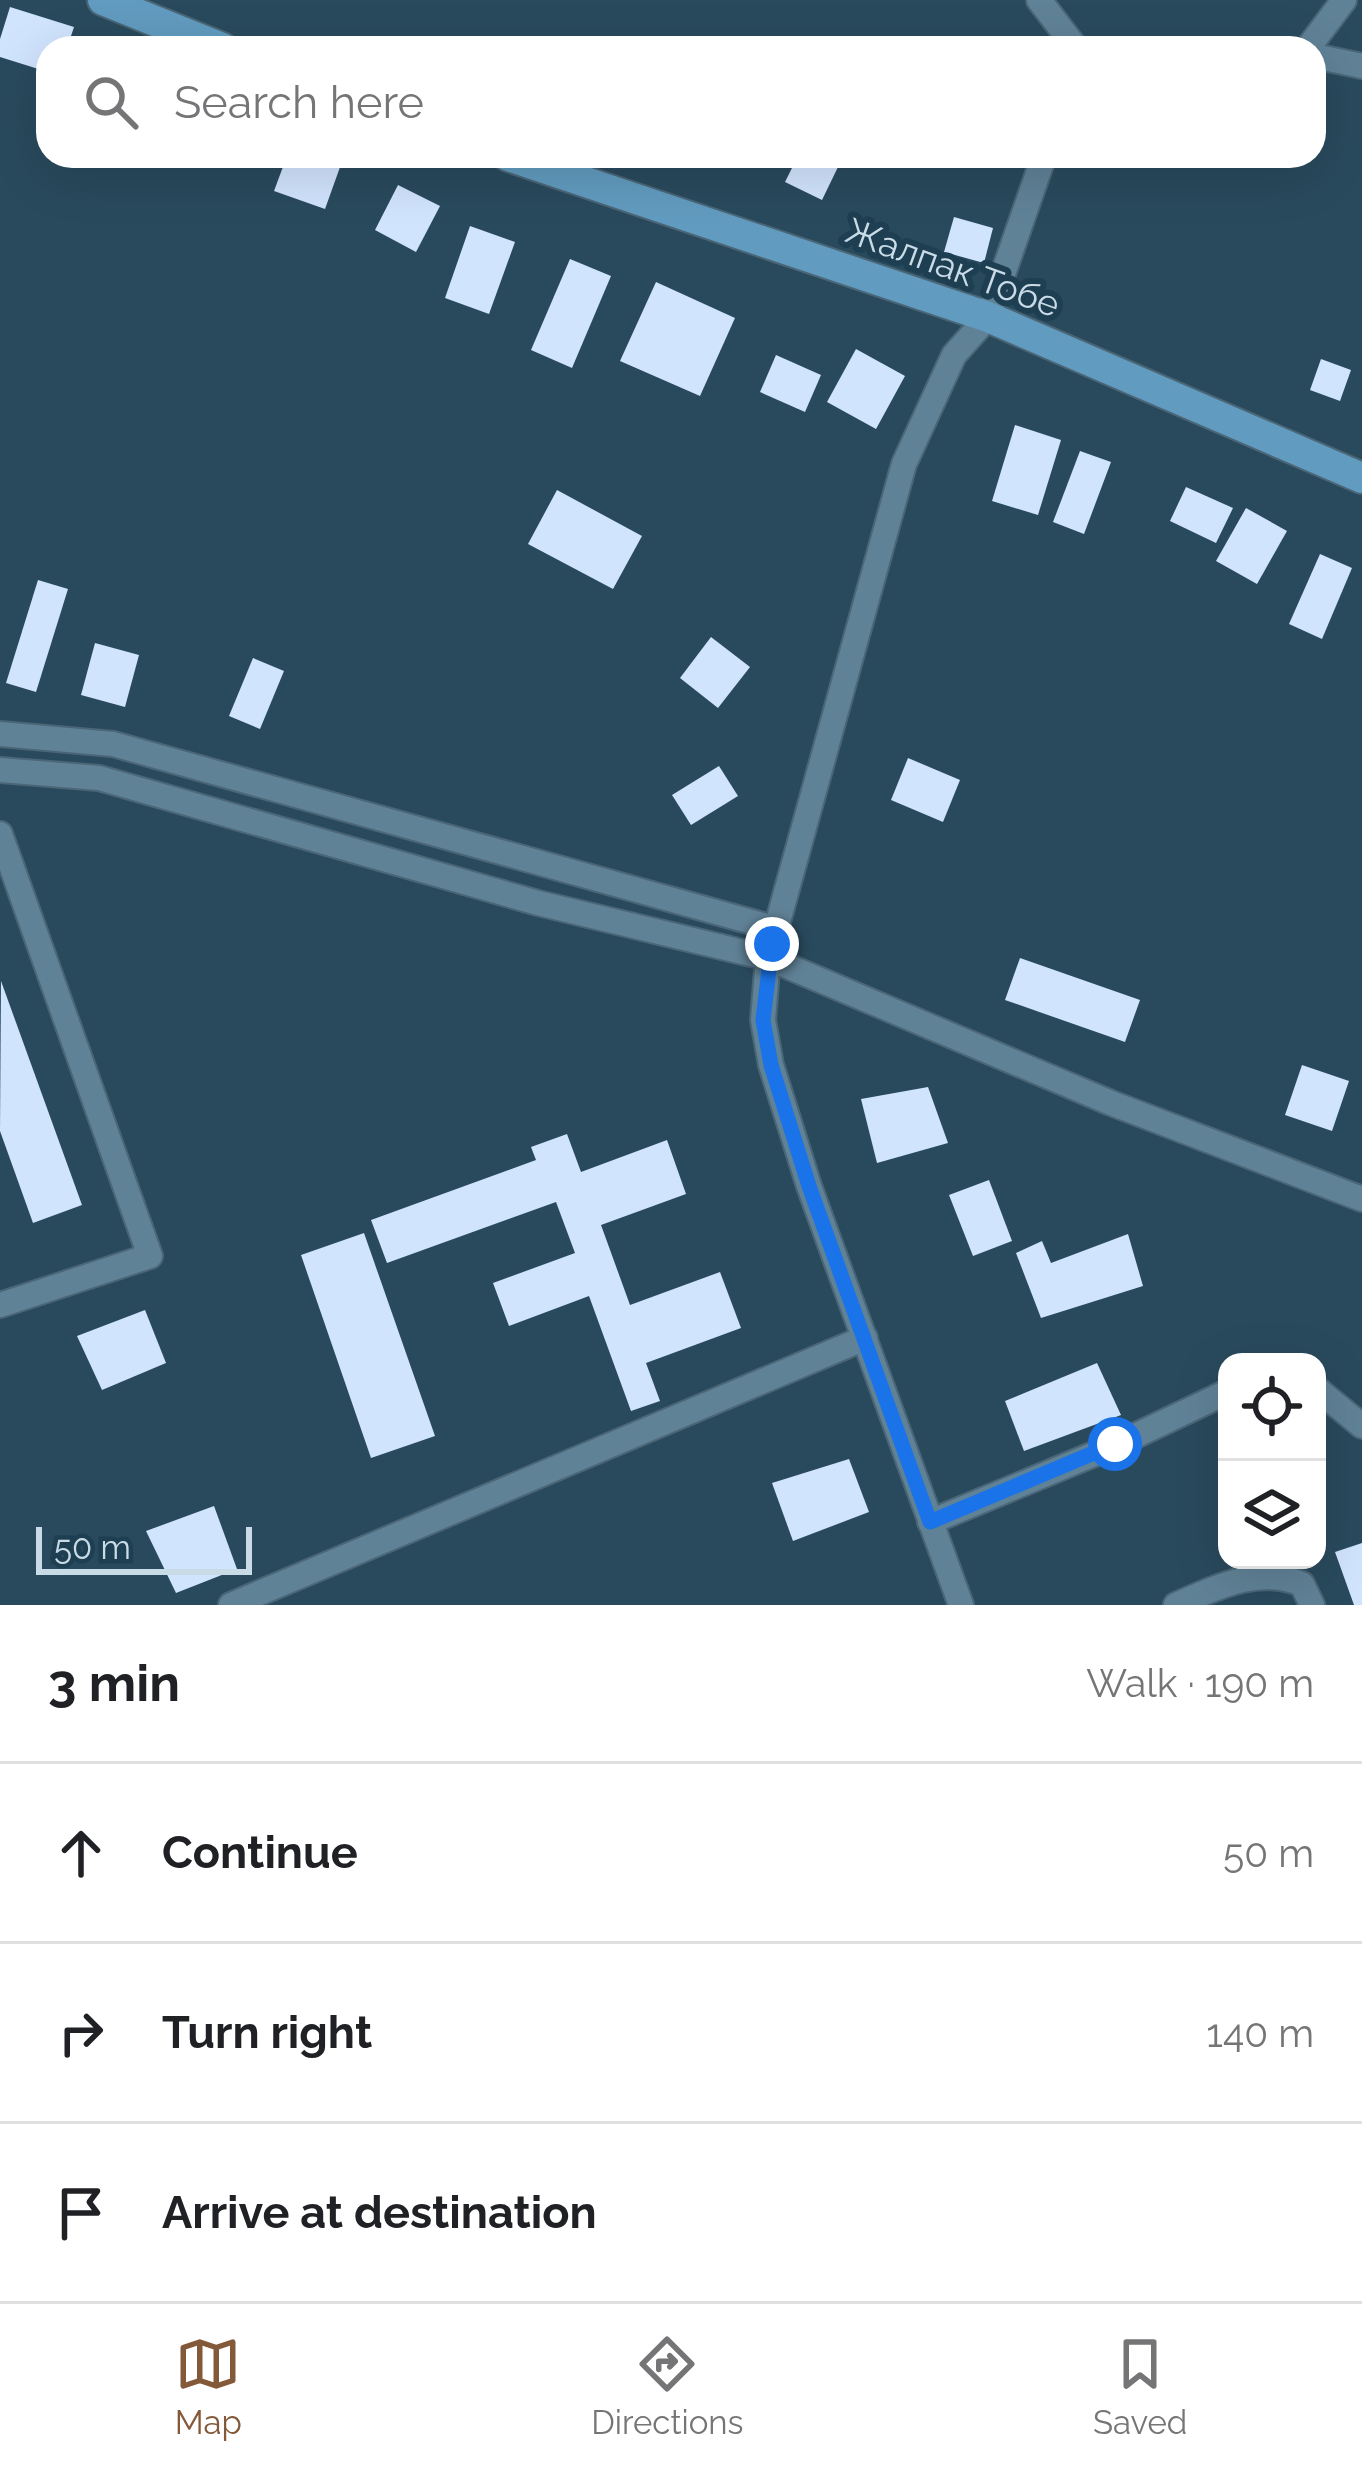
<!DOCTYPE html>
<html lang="en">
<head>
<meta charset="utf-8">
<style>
  :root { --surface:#fff; --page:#f2f2f2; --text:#202124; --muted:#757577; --line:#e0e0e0; --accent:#835939 }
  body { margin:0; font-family:Raleway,sans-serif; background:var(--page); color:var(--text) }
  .controls { position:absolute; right:36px; bottom:36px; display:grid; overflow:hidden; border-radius:24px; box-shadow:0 12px 48px #0002 }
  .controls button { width:108px; height:108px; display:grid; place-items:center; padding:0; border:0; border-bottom:3px solid var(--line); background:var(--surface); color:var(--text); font:60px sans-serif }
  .scale { position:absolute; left:36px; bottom:30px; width:216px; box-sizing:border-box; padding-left:12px; border:6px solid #c9dbe7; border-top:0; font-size:33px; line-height:42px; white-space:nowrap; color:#c9dbe7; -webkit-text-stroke:9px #1e3f52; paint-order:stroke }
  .stop { position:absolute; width:36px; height:36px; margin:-27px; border:9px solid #1a73e8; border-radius:50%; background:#fff }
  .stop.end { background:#1a73e8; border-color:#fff; box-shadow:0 3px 12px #0008 }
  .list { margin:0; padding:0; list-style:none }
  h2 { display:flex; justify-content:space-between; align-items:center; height:156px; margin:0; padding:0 48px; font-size:51px }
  h2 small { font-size:39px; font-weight:400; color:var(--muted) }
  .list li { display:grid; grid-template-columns:78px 1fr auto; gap:36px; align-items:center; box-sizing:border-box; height:180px; padding:0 48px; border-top:3px solid var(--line) }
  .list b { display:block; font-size:45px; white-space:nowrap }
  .list em { font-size:39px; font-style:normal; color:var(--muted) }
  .icon { flex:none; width:66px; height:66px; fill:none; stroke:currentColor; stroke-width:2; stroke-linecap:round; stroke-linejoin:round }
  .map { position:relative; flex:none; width:1362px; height:1605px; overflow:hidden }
  .search { position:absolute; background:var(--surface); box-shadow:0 12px 48px #0002; left:36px; right:36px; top:36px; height:132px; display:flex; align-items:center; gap:30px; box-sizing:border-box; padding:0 42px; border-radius:36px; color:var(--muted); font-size:45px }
  .sheet { height:696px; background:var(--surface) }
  nav { display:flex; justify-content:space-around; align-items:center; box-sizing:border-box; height:168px; border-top:3px solid var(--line); background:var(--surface); font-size:33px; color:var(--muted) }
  nav a { display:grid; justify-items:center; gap:6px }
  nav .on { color:var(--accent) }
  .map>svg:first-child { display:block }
  .building { fill:#d1e4fd }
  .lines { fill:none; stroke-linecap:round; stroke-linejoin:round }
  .minor-casing { stroke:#4a6677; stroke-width:28 }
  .primary-casing { stroke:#4a6677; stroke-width:34 }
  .minor { stroke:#608297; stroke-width:24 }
  .primary { stroke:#619bbf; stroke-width:30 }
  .route { stroke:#1a73e8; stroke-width:15 }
  .labels { text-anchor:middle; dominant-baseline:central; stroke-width:12; stroke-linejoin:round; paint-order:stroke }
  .street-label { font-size:36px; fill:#c9dbe7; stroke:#1e3f52 }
</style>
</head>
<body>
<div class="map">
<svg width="1362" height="1605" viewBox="0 0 1362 1605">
  <rect width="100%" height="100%" fill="#294a5d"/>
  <g class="building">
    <polygon points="10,7 74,27 67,48 48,48 48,72 0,57 0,39"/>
    <polygon points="287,156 344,156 325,209 274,191"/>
    <polygon points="710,156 737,156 732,166"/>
    <polygon points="798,156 815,156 838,167 822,200 785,182"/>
    <polygon points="398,185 440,206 416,252 375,230"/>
    <polygon points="954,217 993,228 984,263 944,252"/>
    <polygon points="470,226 515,242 489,314 445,298"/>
    <polygon points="570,259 611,276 572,368 531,350"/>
    <polygon points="656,282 735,318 700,396 620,361"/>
    <polygon points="856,349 905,376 876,429 827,402"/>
    <polygon points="776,355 821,375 805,412 760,392"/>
    <polygon points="1321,359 1351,370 1340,401 1310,390"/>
    <polygon points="1015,425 1061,440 1038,515 992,501"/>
    <polygon points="1080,451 1111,462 1084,534 1053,522"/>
    <polygon points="1186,487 1233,508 1216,543 1170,521"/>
    <polygon points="557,490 642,536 613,589 528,544"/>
    <polygon points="1246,508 1287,531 1257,584 1216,561"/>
    <polygon points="1320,554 1352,568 1322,639 1289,624"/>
    <polygon points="38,580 68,589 36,692 6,683"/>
    <polygon points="711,637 750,667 718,708 680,678"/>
    <polygon points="95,643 139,655 125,707 81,695"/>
    <polygon points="253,658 284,671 260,729 229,716"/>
    <polygon points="908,758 960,780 943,822 891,800"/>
    <polygon points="719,766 738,796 691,825 672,795"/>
    <polygon points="1020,958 1140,1000 1125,1042 1005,1000"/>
    <polygon points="1,981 82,1205 33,1223 0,1131"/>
    <polygon points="1302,1065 1349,1081 1332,1131 1285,1115"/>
    <polygon points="928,1087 948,1143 877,1163 861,1099"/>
    <polygon points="567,1134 581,1172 667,1140 686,1194 601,1225 630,1305 720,1272 741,1328 646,1363 660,1401 631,1411 589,1296 509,1326 493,1283 575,1253 556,1202 387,1263 371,1220 536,1160 531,1147"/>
    <polygon points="989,1180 1012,1241 973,1256 949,1195"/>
    <polygon points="364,1233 435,1436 371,1458 301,1255"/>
    <polygon points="1128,1234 1143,1286 1041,1318 1016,1253 1042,1241 1051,1263"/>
    <polygon points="145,1310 166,1363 102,1390 77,1336"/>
    <polygon points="1097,1363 1121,1415 1024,1451 1005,1401"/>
    <polygon points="849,1459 869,1512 793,1541 772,1483"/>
    <polygon points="214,1506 237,1569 176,1593 146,1531"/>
    <polygon points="1362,1543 1362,1605 1354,1605 1335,1552"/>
  </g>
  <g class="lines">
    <g class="minor-casing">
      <g id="minor">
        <polyline points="1039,0 1076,48"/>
        <polyline points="1308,48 1344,0"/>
        <polyline points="1314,56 1362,66"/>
        <polyline points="0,734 113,744 777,929"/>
        <polyline points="0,770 99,778 538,903 768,958 1111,1103 1362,1199"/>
        <polyline points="0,834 150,1256 0,1305"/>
        <polyline points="1317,1389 1362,1426"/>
        <polyline points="930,1522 1116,1445 1227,1392"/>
        <polyline points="231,1605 865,1338"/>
        <polyline points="961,1605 809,1186 771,1065 763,1020 768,958 904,464 954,355 988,317 1044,156"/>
        <path d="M1176 1605C1217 1587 1258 1566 1302 1584L1312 1605"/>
      </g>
    </g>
    <g class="primary-casing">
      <g id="primary">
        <polyline points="103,0 222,48"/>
        <polyline points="508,156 988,317 1362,478"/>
      </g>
    </g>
    <use href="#minor" class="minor"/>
    <use href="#primary" class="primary"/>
  </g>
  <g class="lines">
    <polyline class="route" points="772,944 763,1020 771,1065 809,1186 930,1522 1115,1444"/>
  </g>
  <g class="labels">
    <g class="street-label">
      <text transform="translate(953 267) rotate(20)">Жалпак Тобе</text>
    </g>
  </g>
</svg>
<div class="controls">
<button><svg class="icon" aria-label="locate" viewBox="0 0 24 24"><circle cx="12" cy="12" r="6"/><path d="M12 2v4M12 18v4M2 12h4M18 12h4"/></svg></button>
<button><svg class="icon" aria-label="layers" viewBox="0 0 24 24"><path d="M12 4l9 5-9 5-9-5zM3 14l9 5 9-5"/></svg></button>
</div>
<div class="scale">50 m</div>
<div class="stop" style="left:1115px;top:1444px"></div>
<div class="stop end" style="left:772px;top:944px"></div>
<div class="search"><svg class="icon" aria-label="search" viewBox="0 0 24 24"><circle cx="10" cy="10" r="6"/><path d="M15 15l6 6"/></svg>Search here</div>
</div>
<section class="sheet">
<h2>3 min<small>Walk · 190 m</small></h2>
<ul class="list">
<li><svg class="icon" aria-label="ahead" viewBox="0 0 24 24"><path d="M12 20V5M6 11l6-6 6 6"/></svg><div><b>Continue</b></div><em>50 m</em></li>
<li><svg class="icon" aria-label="right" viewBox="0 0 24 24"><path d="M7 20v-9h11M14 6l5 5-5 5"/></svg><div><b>Turn right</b></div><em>140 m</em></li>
<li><svg class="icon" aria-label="arrive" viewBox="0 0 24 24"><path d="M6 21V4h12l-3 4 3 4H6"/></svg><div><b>Arrive at destination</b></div></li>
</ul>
</section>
<nav>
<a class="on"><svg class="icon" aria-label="map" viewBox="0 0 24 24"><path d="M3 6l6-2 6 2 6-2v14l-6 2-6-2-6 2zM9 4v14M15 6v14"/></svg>Map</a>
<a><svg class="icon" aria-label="directions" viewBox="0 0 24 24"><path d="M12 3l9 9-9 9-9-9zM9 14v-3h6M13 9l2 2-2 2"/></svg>Directions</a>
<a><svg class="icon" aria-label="saved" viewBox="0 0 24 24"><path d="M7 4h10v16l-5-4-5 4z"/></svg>Saved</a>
</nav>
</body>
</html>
